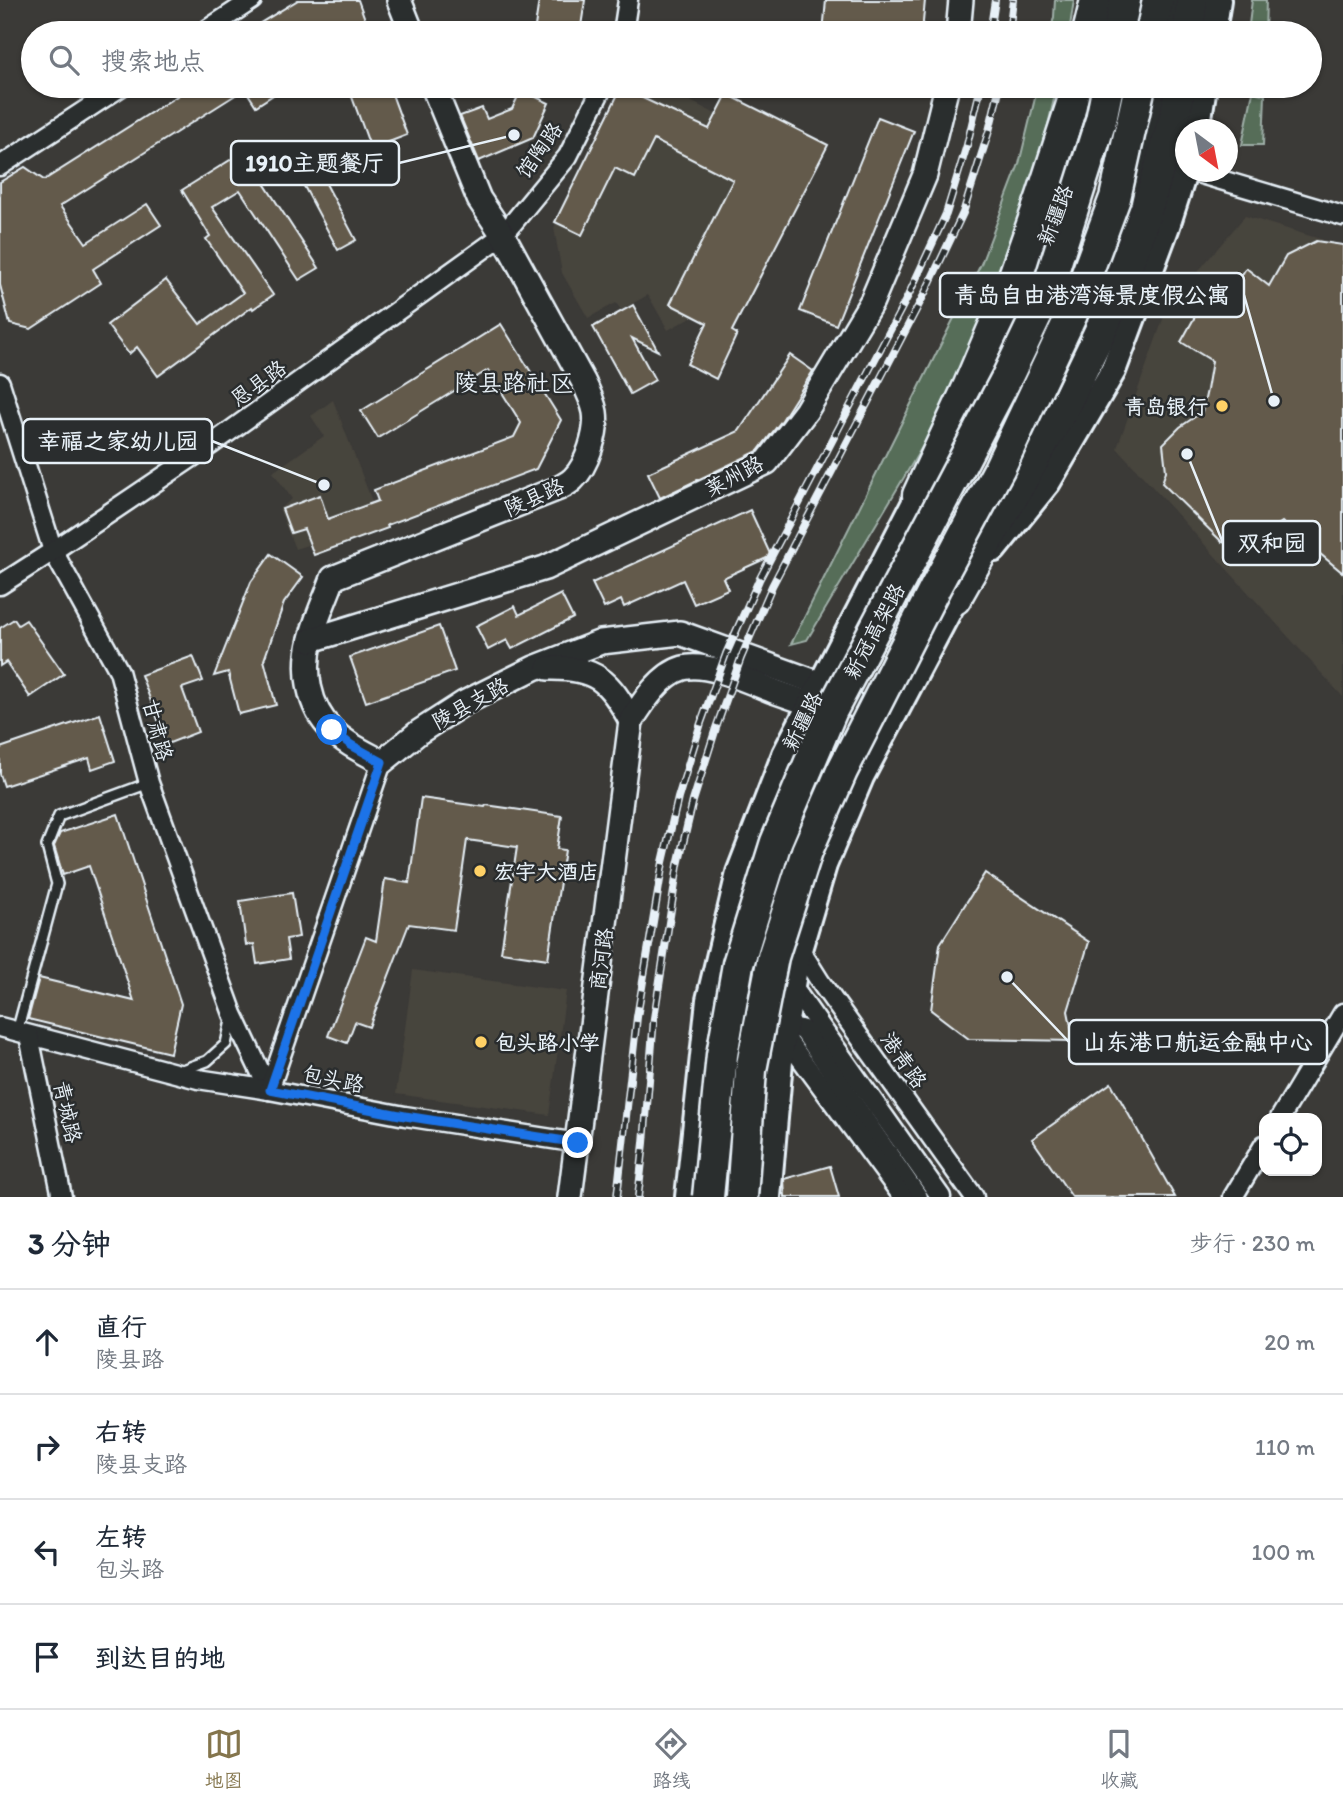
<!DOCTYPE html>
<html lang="zh">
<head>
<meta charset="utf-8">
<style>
  :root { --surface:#fff; --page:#f2f2f3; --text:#1f2937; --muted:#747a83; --line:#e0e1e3; --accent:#84754c }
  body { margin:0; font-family:Itim,"LXGW WenKai TC",sans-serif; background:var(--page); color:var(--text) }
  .controls { position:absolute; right:21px; bottom:21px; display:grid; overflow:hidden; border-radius:14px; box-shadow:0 2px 5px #0004 }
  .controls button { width:63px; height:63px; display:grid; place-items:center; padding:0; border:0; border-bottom:2px solid var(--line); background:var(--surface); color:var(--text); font:35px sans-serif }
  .compass { position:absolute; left:1175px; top:119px; width:63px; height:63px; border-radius:50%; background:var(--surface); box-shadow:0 2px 5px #0004; rotate:148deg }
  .stop { position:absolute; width:21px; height:21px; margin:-16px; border:5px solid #1a73e8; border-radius:50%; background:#fff }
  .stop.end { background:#1a73e8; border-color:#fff; box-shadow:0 2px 7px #0008 }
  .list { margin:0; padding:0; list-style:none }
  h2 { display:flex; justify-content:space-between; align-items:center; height:91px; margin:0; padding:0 28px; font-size:30px }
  h2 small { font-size:23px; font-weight:400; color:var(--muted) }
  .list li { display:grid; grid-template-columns:46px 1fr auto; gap:21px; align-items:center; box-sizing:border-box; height:105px; padding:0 28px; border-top:2px solid var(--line) }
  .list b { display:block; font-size:26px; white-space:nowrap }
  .list p { margin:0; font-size:23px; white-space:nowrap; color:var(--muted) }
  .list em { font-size:23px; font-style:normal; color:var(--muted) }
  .icon { flex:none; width:38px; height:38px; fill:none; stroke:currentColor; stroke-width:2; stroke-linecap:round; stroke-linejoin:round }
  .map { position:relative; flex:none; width:1343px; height:1197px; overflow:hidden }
  .search { position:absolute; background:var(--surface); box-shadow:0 2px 5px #0004; left:21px; right:21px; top:21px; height:77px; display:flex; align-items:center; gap:18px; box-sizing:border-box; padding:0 24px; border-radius:38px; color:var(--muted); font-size:26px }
  .sheet { height:511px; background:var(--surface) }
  nav { display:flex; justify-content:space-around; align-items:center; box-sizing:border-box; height:98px; border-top:2px solid var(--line); background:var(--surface); font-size:19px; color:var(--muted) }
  nav a { display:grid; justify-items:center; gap:4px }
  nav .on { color:var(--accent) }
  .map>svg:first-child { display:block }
  .built { fill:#47443d }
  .green { fill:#566d59; stroke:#9fafa8; stroke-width:2 }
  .building { fill:#645a4b; stroke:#e8f1f8; stroke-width:2 }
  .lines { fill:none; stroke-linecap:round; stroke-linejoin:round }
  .service-casing { stroke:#e8f1f8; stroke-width:14 }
  .minor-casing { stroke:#e8f1f8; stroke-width:23 }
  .tertiary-casing { stroke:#e8f1f8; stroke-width:28 }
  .secondary-casing { stroke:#e8f1f8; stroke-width:30 }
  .trunk-casing { stroke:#e8f1f8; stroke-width:35 }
  .service { stroke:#2a2d2e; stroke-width:9 }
  .minor { stroke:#2a2d2e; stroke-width:18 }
  .tertiary { stroke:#2a2d2e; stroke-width:23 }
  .secondary { stroke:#2a2d2e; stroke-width:24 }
  .trunk { stroke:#2a2d2e; stroke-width:30 }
  .rail-casing { stroke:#e8f1f8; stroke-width:8 }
  .rail { stroke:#2a2d2e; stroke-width:5; stroke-dasharray:16; stroke-linecap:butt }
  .trunk-bridge-casing { stroke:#e8f1f8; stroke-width:35; stroke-linecap:butt }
  .trunk-bridge { stroke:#2a2d2e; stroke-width:30 }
  .route { stroke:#1a73e8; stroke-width:9 }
  .poi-dot { fill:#ffd166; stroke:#2a2d2e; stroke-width:2.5 }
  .labels { text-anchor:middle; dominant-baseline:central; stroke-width:5; stroke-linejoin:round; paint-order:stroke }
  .street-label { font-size:21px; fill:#e8f1f8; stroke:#2a2d2e }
  .poi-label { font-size:21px; font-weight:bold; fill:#e8f1f8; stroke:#2a2d2e; text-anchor:start }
  .quarter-label { font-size:24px; fill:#e8f1f8; stroke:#2a2d2e }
  .leader { fill:none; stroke:#e8f1f8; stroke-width:2.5 }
  .callout-dot { fill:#e8f1f8; stroke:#2a2d2e; stroke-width:2.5 }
  .callout { fill:#2a2d2e; stroke:#e8f1f8; stroke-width:2.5 }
  .callout-label { font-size:23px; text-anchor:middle; font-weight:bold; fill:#e8f1f8 }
</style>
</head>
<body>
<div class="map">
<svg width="1343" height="1197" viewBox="0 0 1343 1197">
  <rect width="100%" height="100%" fill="#3b3a37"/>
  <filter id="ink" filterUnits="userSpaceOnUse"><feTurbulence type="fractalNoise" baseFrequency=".0143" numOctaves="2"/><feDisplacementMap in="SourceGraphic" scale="14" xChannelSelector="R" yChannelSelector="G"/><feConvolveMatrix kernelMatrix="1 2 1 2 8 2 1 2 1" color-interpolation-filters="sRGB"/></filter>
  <g filter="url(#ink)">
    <g class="built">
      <polygon points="622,86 661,86 786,150 695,315 668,330 648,295 621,310 616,303 588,318 562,273 554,228 581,166"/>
      <polygon points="1245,216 1343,246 1343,697 1117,448 1167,308"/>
      <polygon points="333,400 380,522 295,549 279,509 292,499 273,472 324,436 311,416"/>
      <polygon points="413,970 566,991 549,1115 396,1094"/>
    </g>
    <g class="green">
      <polygon points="1055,0 1074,0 1069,33 1050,33 1054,17"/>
      <polygon points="1252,0 1266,0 1265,33 1248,33"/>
      <polygon points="1038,86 1057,86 1048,125 1027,193 972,341 931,432 807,640 791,644 981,264 1019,164"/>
      <polygon points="1253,92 1265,95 1263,145 1242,145"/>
    </g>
    <g class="building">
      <polygon points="298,0 358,0 370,33 336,33 332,22 315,33 244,33"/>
      <polygon points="539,0 585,0 580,33 534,33"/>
      <polygon points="826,0 925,0 922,33 823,33"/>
      <polygon points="193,86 287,86 256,106 245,89 60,206 86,243 147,204 161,225 93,269 101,283 31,329 10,324 0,285 0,182 25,167 44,180"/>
      <polygon points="348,86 389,86 407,135 371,149"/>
      <polygon points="621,88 709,129 727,94 828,145 732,331 737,334 716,379 687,364 707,323 670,304 733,180 654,140 635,178 615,168 582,235 555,222"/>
      <polygon points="521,90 549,103 533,138 479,161 460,116 482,108 487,119 512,109"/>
      <polygon points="878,117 914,131 836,325 800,311"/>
      <polygon points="256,144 272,170 260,177 319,268 299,280 240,190 212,207 273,295 253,309 252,307 158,376 137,347 129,354 107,325 166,280 200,324 243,293 206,239 210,236 182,190"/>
      <polygon points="316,165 356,240 338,250 298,175"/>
      <polygon points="1316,241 1343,245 1343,573 1282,522 1250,545 1222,542 1162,483 1166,471 1163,444 1180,427 1202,412 1207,390 1212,361 1181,342 1197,313 1226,300 1246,268 1269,286 1286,256"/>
      <polygon points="633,305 658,351 632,338 655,380 630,394 593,327"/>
      <polygon points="501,324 561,420 536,469 387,525 388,528 314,555 304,529 291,533 282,509 320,495 328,519 378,501 374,490 514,437 521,423 488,370 378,438 361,411"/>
      <polygon points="790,355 813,371 782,420 758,451 660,498 648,473 739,431"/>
      <polygon points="750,510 771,556 723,578 728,589 694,604 683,580 624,607 621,600 604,608 592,583"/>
      <polygon points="271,554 303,577 284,603 264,660 276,705 239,714 228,672 214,676 251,582"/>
      <polygon points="561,594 573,618 512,649 507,640 488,650 476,626 515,606 519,615"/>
      <polygon points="14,619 18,625 26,620 64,674 30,697 6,662 0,666 0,628"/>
      <polygon points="439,626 455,671 366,702 350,657"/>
      <polygon points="193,656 203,681 182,688 198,732 167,744 141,675"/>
      <polygon points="100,714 115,761 92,769 89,758 4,786 0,774 0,748"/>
      <polygon points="421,798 485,807 486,805 562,816 557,849 565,850 548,959 501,952 517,847 467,840 454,930 409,924 369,1027 355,1022 347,1043 328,1036 366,937 376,941 385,879 409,883"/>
      <polygon points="118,814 181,1004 170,1053 28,1019 39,978 134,1001 89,866 63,875 54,846 60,833"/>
      <polygon points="985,873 1089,942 1068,1011 1074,1041 969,1039 931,1010 940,944"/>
      <polygon points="292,893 299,937 286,939 289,959 257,964 254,944 246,945 240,901"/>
      <polygon points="1111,1083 1175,1197 1072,1197 1032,1139"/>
      <polygon points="830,1166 839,1197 785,1197 784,1179"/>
    </g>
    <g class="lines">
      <g class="service-casing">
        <g id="service">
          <polyline points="17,1032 57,884 47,846 59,816 149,783"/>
          <polyline points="179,1071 207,1061 226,1044 232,1016"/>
        </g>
      </g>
      <g class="minor-casing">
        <g id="minor">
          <polyline points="202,33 252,0"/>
          <polyline points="623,33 628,0"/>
          <polyline points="0,166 122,86"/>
          <polyline points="1194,172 1343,216"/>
          <polyline points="0,383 53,551 119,671 149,783 233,1014 269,1090"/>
          <polyline points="0,585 53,551 212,444 503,235 568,156 603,86"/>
          <polyline points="799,948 821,983 974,1197"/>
          <polyline points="792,986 941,1197"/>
          <polyline points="786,1025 803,1030 918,1197"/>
          <polyline points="0,1027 198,1079 269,1090 405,1116 578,1143"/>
          <polyline points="29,1036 62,1197"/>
          <polyline points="784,1036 903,1197"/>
          <polyline points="269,1090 382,762"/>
          <polyline points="1280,1118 1343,1013"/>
          <polyline points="1233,1197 1264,1145"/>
        </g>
      </g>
      <g class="tertiary-casing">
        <g id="tertiary">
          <polyline points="399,0 412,33"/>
          <polyline points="958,33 961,0"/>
          <path d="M433 86 479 199 503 235 583 381C588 391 593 401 595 412 598 432 587 466 573 479 569 483 563 486 559 488L333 578C326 598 316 618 311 639 303 670 308 707 332 730 346 744 364 752 382 762L419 732 464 703 534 668 601 642 680 633 821 684 883 723"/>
          <polyline points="311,640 545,568 767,462 806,411 872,301 925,175 947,86"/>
          <path d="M548 668C596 667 609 680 631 721"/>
          <path d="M570 1197 631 721C643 702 661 674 683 668 707 661 752 683 776 692 793 698 810 704 827 709"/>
        </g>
      </g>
      <g class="secondary-casing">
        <g id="secondary">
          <polyline points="1168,33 1174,0"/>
          <polyline points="1213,33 1218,0"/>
          <polyline points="1197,130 1204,86"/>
          <polyline points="1083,323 1106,269 1133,197 1160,86"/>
          <polyline points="976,396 1006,345 1070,176"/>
          <polyline points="994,549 1048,482 1113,371 1167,226 1186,167"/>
          <polyline points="688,1197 709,1000 739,873 785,754 927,479"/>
          <polyline points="768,1197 781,1050 797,956 824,865 861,777 955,599 962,581"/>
        </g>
      </g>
      <g class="trunk-casing">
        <g id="trunk">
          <polyline points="1088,33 1096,0"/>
          <polyline points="1118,33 1125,0"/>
          <polyline points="1151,33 1158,0"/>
          <polyline points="1188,33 1192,0"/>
          <polyline points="918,495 969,385 1007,296 1042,196 1072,104 1076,86"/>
          <polyline points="955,599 1065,405 1113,306 1147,210 1176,111 1180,86"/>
        </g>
      </g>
      <use href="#service" class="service"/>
      <use href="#minor" class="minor"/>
      <use href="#tertiary" class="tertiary"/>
      <use href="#secondary" class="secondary"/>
      <use href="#trunk" class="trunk"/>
      <g class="rail-casing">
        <g id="rail">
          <polyline points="990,33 995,0"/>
          <polyline points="1009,33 1013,0"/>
          <polyline points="617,1197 637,1017 663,862 678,798 701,723 726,654 759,580 908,296 946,214 967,145 981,86"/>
          <polyline points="638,1197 644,1143 654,1018 678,865 693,801 716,728 741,658 772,586 924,295 963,213 989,131 1000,86"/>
        </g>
      </g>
      <use href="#rail" class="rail"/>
      <g class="trunk-bridge-casing">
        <g id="trunk-bridge">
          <polyline points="708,1197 722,1055 738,964 776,842 832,710 1006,379 1044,300 1101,120 1108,86"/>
          <polyline points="742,1197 751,1070 773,957 807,851 842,771 935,588 999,469 1072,314 1115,198 1140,86"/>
        </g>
      </g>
      <use href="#trunk-bridge" class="trunk-bridge"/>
    </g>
  </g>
  <g class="lines" filter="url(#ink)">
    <polyline class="route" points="332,730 351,745 382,762 270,1090 405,1116 578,1143"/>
  </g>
  <g class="poi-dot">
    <circle cx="1222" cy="406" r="7"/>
    <circle cx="480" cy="871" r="7"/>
    <circle cx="481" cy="1042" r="7"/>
  </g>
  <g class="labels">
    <g class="street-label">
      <text transform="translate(539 150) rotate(-55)">馆陶路</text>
      <text transform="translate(1055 215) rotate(-69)">新疆路</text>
      <text transform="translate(258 383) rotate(-36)">恩县路</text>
      <text transform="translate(734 476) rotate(-28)">莱州路</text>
      <text transform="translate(534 497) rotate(-24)">陵县路</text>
      <text transform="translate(874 631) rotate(-62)">新冠高架路</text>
      <text transform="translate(470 703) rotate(-29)">陵县支路</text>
      <text transform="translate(802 721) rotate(-63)">新疆路</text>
      <text transform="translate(158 730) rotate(75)">甘肃路</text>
      <text transform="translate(601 959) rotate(-83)">商河路</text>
      <text transform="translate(904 1060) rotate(55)">港青路</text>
      <text transform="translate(333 1079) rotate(11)">包头路</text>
      <text transform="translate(68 1112) rotate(78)">青城路</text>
    </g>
    <g class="poi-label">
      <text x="1208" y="406" text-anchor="end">青岛银行</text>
      <text x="494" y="871">宏宇大酒店</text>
      <text x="495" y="1042">包头路小学</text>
    </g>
    <g class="quarter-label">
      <text x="514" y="382">陵县路社区</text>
    </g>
  </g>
  <path class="leader" d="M514 135L399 163M1274 401L1244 295M324 485L212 441M1187 454L1223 543M1007 977L1069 1042"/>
  <g class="callout-dot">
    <circle cx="514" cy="135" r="7"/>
    <circle cx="1274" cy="401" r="7"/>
    <circle cx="324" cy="485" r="7"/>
    <circle cx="1187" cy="454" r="7"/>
    <circle cx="1007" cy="977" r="7"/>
  </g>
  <g class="callout">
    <rect x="231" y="141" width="168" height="44" rx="7"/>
    <rect x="940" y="273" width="304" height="44" rx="7"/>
    <rect x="23" y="419" width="189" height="44" rx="7"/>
    <rect x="1223" y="521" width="97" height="44" rx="7"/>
    <rect x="1069" y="1020" width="258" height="44" rx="7"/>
  </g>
  <g class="callout-label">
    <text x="315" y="171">1910主题餐厅</text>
    <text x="1092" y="303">青岛自由港湾海景度假公寓</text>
    <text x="118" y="449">幸福之家幼儿园</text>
    <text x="1272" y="551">双和园</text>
    <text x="1198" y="1050">山东港口航运金融中心</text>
  </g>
</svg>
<div class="controls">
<button><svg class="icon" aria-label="locate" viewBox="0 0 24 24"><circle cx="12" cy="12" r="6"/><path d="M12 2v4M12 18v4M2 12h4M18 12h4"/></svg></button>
</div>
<svg class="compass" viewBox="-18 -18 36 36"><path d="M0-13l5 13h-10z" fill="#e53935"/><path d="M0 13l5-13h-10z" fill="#747a83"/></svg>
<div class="stop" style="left:332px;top:730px"></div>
<div class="stop end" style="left:578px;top:1143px"></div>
<div class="search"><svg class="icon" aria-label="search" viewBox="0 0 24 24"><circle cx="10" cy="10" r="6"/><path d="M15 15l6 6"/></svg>搜索地点</div>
</div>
<section class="sheet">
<h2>3 分钟<small>步行 · 230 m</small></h2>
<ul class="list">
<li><svg class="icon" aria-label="ahead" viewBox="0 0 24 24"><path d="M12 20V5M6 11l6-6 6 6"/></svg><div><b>直行</b><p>陵县路</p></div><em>20 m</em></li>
<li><svg class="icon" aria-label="right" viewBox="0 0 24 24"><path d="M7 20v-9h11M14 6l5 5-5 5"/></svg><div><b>右转</b><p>陵县支路</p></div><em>110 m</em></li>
<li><svg class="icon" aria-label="left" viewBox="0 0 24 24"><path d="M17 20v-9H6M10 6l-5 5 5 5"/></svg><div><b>左转</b><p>包头路</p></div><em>100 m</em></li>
<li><svg class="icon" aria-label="arrive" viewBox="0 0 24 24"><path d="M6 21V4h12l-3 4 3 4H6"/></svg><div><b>到达目的地</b></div></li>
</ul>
</section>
<nav>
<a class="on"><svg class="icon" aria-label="map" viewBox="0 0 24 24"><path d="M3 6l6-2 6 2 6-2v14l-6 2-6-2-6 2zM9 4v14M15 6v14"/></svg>地图</a>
<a><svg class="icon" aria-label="directions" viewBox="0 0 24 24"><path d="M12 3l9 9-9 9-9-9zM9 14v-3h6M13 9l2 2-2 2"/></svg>路线</a>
<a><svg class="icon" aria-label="saved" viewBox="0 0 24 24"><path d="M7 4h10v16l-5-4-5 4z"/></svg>收藏</a>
</nav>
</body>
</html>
